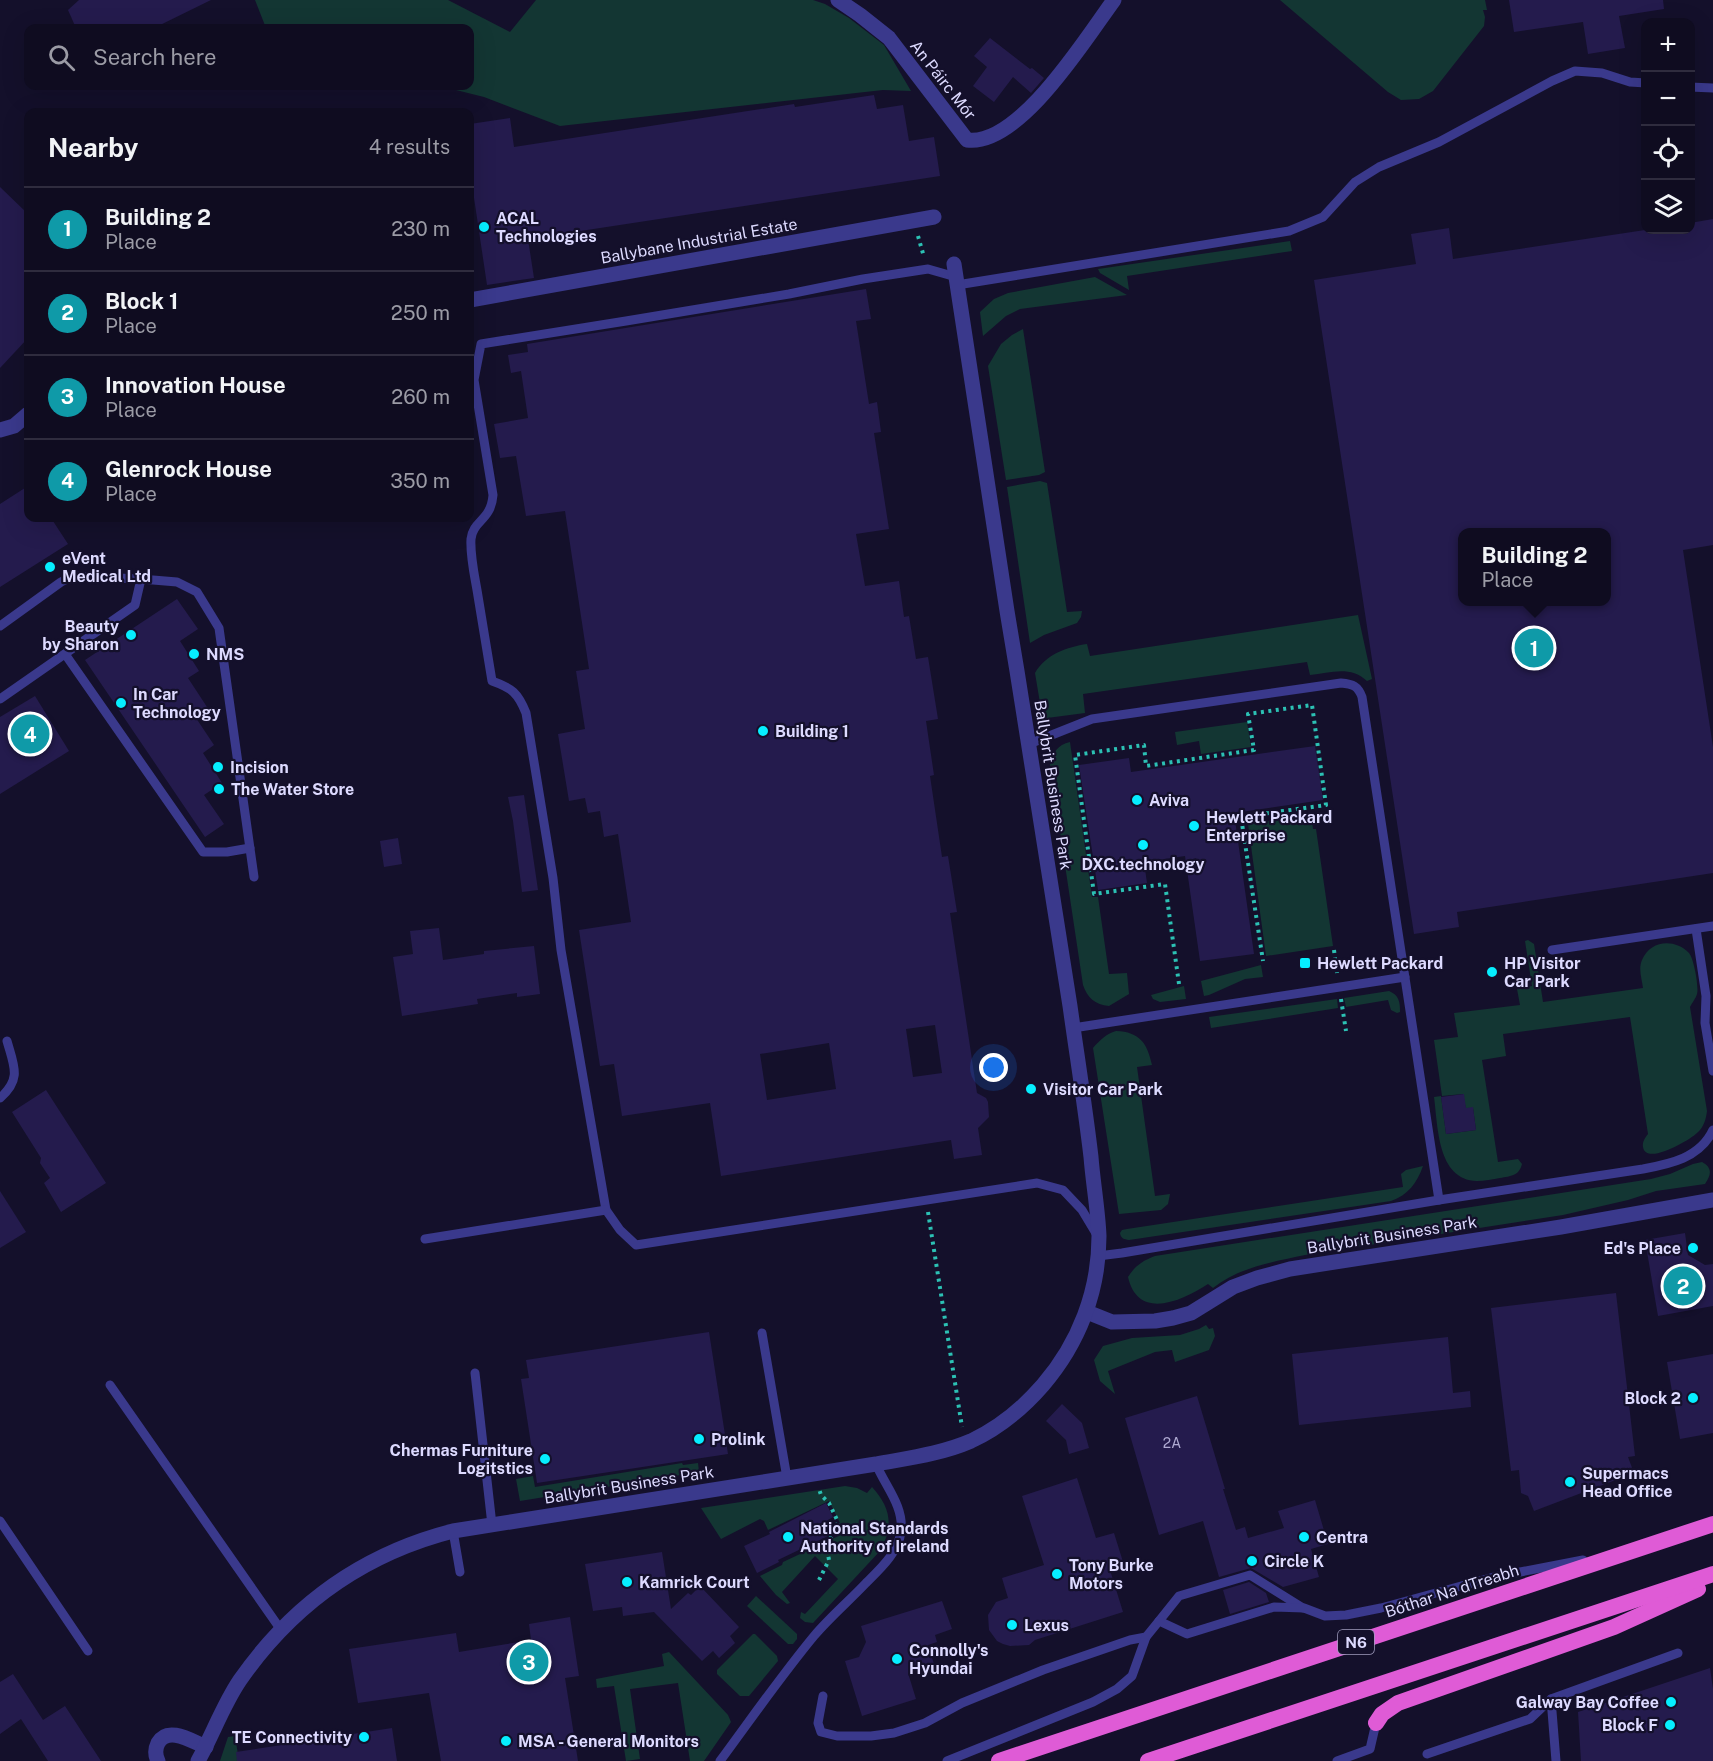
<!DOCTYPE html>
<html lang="en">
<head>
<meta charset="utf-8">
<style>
  :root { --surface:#0f0c20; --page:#181529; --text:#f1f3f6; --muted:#9b9ba5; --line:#2f2c3e; --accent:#b45309 }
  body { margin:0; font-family:"Public Sans",sans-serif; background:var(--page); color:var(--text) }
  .controls { position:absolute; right:18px; top:18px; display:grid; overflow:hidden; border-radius:12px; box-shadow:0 6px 24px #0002 }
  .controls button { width:54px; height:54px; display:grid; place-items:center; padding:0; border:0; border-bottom:2px solid var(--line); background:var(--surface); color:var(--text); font:30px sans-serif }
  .you { position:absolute; left:994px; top:1068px; width:21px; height:21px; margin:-15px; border:4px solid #fff; border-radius:50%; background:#1a73e8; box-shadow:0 0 0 9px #1a73e833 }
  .badge { display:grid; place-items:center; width:39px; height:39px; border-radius:50%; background:var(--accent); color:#fff; font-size:20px; font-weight:700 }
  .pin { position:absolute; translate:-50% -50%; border:3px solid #fff; box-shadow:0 2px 6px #0006 }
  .popup { position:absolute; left:1458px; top:528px; width:153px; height:78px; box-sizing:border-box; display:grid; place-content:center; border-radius:12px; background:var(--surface); filter:drop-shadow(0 2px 4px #0005); font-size:20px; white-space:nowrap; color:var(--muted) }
  .popup b { font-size:22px; color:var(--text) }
  .popup::after { content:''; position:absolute; left:50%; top:100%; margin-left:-12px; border:12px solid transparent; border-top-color:var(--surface) }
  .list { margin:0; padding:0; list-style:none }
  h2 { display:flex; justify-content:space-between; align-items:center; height:78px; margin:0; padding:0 24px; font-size:26px }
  h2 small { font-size:20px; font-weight:400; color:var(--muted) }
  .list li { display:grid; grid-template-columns:39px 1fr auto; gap:18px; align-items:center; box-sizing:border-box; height:84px; padding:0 24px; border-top:2px solid var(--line) }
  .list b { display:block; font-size:22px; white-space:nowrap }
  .list p { margin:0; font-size:20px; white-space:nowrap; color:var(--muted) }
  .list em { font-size:20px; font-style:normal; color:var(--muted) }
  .icon { flex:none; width:33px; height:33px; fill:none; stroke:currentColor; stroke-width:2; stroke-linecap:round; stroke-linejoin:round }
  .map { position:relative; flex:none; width:1713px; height:1761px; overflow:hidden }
  .search { position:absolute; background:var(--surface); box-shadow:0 6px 24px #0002; left:24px; top:24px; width:450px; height:66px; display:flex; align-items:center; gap:15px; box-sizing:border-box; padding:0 21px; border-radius:12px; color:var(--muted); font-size:22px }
  .panel { position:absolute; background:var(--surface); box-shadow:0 6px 24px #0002; left:24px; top:108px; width:450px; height:414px; border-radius:12px }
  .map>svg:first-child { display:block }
  .green { fill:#133633 }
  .building { fill:#241b4d; fill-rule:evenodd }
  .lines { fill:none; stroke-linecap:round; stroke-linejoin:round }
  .path { stroke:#2cc1b4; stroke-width:4; stroke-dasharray:3 4.5; stroke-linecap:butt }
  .service { stroke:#3a398c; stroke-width:9 }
  .minor { stroke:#3a398c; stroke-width:15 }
  .trunk { stroke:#df5bd6; stroke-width:16 }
  .poi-dot { fill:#06eeff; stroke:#14102b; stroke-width:2 }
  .labels { text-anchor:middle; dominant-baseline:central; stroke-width:4.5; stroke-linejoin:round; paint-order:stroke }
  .number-label { font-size:14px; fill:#afaad2 }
  .shield { fill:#14102b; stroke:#a19dbf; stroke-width:1.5 }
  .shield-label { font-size:15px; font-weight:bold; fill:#dddaff }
  .street-label { font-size:16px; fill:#dddaff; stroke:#14102b }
  .poi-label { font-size:16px; font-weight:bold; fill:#dddaff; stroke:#14102b; text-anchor:start }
</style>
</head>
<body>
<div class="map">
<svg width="1713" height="1761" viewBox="0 0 1713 1761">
  <rect width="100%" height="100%" fill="#14102b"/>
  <g class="green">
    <polygon points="255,0 448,0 510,32 536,0 813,0 825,4 849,18 884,45 911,91 883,90 560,126 484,97 440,86 470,86 470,28 266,28"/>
    <polygon points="1280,0 1485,0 1487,10 1483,10 1485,17 1484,26 1433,91 1419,99 1401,100 1388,92"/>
    <polygon points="1290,241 1292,251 1127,276 1129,290 1100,273 1098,269"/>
    <polygon points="1095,277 1127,295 1020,309 1006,316 983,336 980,312 994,299 1008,293"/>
    <polygon points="1023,329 1045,472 1039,475 1006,480 988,366 1001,344 1012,335"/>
    <polygon points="1040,481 1047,483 1067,612 1082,611 1081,617 1077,623 1044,635 1030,643 1007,487"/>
    <path d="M1358 615 1372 679 1367 681C1350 665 1330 673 1310 675L1307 662 1083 694 1085 713 1047 718 1042 715 1035 673C1046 654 1067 647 1087 644L1090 656Z"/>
    <polygon points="1247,722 1251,747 1201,754 1199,741 1177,745 1175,732"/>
    <path d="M1070 742 1092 897H1098L1109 974 1127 973 1129 994 1109 1006C1095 1005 1087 997 1083 985L1050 765C1053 753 1057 745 1070 742Z"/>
    <polygon points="1311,815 1313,829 1316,829 1333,946 1266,956 1248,824"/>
    <path d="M1528 940 1534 944 1543 1002 1643 988C1642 979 1638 969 1642 960 1650 940 1675 938 1689 953 1694 959 1699 987 1697 994 1696 998 1692 1003 1690 1007L1707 1111C1706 1119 1704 1127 1697 1133 1690 1140 1646 1166 1643 1147 1642 1142 1645 1138 1648 1134L1630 1017 1503 1034 1506 1056 1482 1060 1498 1162 1518 1159 1522 1164C1519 1176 1511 1176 1500 1178 1493 1179 1484 1181 1477 1181 1437 1180 1438 1126 1434 1097L1441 1096 1446 1134 1476 1130 1473 1108 1466 1109 1463 1094 1442 1096 1434 1040 1458 1037 1454 1013 1520 1005 1517 989 1532 986 1525 941Z"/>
    <polygon points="1261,965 1263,977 1245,979 1209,995 1204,996 1201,981"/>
    <polygon points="1184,986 1186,999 1160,1002 1153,999 1151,995"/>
    <path d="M1389 991C1399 995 1400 1002 1400 1012L1397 1013 1391 1010 1388 1000 1346 1007 1344 998Z"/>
    <polygon points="1337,999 1338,1008 1211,1028 1209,1017"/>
    <path d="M1116 1031C1140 1032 1147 1043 1152 1065L1137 1067 1155 1196 1170 1194 1168 1204 1161 1210 1119 1214 1093 1048C1100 1040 1106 1034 1116 1031Z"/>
    <path d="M1702 1162C1713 1168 1711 1175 1705 1184L1656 1191 1628 1200 1563 1215 1305 1255C1273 1262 1239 1267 1213 1288L1208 1284C1182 1301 1138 1321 1128 1277 1135 1266 1142 1261 1155 1256L1651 1179 1670 1174 1693 1164Z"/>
    <path d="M1423 1166C1417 1183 1408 1195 1391 1201L1129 1240C1124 1239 1121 1239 1120 1233L1122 1230 1127 1229 1403 1187 1401 1174 1406 1170Z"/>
    <polygon points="1206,1325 1209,1329 1213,1328 1215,1336 1209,1350 1175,1362 1172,1350 1155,1352 1108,1371 1115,1394 1100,1381 1094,1360 1103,1346 1132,1338 1180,1335 1199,1329"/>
    <polygon points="682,1463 683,1465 698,1463 699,1472 520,1501 516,1479 533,1476 535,1487"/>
    <path d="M845 1486 857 1488 867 1493 872 1487C891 1508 894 1526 880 1551L813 1623 805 1622 800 1618 801 1612 805 1614 838 1579 815 1556 782 1592 790 1603 787 1604 776 1595 760 1576 782 1565 783 1562 845 1533 829 1501 768 1530 764 1521 760 1519 721 1539 701 1508Z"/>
    <polygon points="756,1596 797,1634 797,1639 793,1644 788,1644 747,1606"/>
    <polygon points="753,1634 755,1634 777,1656 778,1661 749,1696 740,1696 717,1674 717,1670"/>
    <polygon points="669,1652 728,1715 731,1722 704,1761 690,1761 678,1683 630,1689 640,1759 626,1761 614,1686 597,1688 596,1679 664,1666 662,1654"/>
    <polygon points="235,1736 239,1761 220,1761 228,1737"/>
  </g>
  <g class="building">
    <polygon points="79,0 211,0 154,28 76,28 68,10"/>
    <polygon points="1509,0 1663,0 1664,9 1619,16 1625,48 1588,54 1583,22 1514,32"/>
    <polygon points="990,38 1030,69 1032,68 1044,78 1031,93 1013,77 994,102 973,86 987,67 974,56"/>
    <polygon points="874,95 877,109 903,105 909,141 934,137 940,176 528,239 534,278 487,285 470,171 470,124 510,118 514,147 794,104 795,107"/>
    <polygon points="0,187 28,214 28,338 0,368"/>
    <path d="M1713 219V545L1683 550 1713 747V873L1457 912 1459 927 1414 934 1314 280 1416 264 1411 234 1449 228 1453 259 1645 230H1690V223ZM1462 532H1606V602H1462Z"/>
    <path d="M866 289 871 319 856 321 869 404 877 402 881 432 874 433 889 529 856 534 865 586 899 581 904 617 909 616 916 659 928 657 938 719 926 721 934 775 930 776 942 857 948 856 957 912 950 913 977 1093 986 1098 988 1102 989 1117 978 1128 982 1155 954 1159 951 1140 721 1176 710 1103 622 1116 614 1064 600 1066 579 930 631 922 618 834 604 837 600 811 588 813 585 798 569 801 558 734 585 729 576 671 589 669 565 511 526 516 516 456 500 458 494 424 528 418 521 371 511 373 508 355 528 352 527 344ZM935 1025 942 1073 913 1077 906 1029ZM829 1043 836 1089 767 1100 760 1054Z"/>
    <polygon points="28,486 28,518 51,518 68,544 0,587 0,504"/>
    <polygon points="177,599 198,629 180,641 199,671 188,678 207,707 194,715 214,745 203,753 222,783 204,795 224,824 205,837 85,660"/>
    <polygon points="35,696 69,751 0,794 0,717"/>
    <polygon points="1315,746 1323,800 1234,813 1254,954 1200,961 1185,856 1144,862 1147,883 1098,890 1079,765 1129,758 1131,772"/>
    <polygon points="524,795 538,890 522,892 513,821 508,797"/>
    <polygon points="398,838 402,864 384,867 380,841"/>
    <polygon points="439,928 443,960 484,954 484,951 534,946 540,994 517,997 517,993 477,999 478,1004 402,1016 393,957 413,954 410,931"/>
    <polygon points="46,1090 106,1183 61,1212 44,1183 50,1178 40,1163 41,1158 12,1112"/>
    <polygon points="1464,1094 1466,1108 1473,1107 1476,1130 1446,1134 1441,1097"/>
    <polygon points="0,1191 26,1232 0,1248"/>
    <polygon points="1685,1233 1688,1255 1705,1265 1713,1264 1713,1306 1658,1316 1645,1240"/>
    <polygon points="1616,1293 1635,1456 1628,1457 1634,1473 1534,1511 1528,1496 1521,1493 1519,1470 1511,1471 1491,1308"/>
    <polygon points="709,1332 728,1454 537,1483 521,1379 529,1378 526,1360"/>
    <polygon points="1448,1337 1453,1393 1470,1391 1471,1407 1299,1425 1292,1354"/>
    <polygon points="1713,1354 1713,1433 1680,1439 1667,1362"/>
    <polygon points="1197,1396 1225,1489 1223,1489 1236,1530 1245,1527 1248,1538 1284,1528 1278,1511 1315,1500 1328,1544 1311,1549 1319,1577 1283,1587 1251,1568 1219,1577 1203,1521 1159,1535 1125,1418"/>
    <polygon points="1062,1404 1082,1423 1089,1448 1069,1454 1066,1440 1046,1421"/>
    <polygon points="1077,1478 1096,1538 1114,1533 1124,1565 1110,1570 1123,1612 1035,1640 1029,1645 1010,1646 1003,1644 997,1641 989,1630 988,1615 996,1602 1008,1598 1002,1578 1044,1565 1022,1496"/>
    <polygon points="826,1503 833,1517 828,1520 833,1529 826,1532 828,1536 778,1560 779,1562 757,1573 744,1546 770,1534 769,1532"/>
    <polygon points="662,1552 671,1609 688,1593 691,1595 700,1586 739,1627 730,1636 735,1643 719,1658 713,1651 702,1661 654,1612 623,1616 622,1607 593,1611 585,1564"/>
    <polygon points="1249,1582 1266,1593 1269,1602 1230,1614 1223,1590"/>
    <polygon points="942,1601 952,1629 935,1635 937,1642 928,1645 934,1664 908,1673 916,1699 862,1716 845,1661 859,1657 866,1642 861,1626"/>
    <polygon points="570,1617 579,1676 565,1678 578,1761 441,1761 429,1693 358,1703 349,1649 456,1633 459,1652 531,1640 529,1624"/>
    <polygon points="1710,1668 1713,1689 1713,1761 1581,1761 1578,1712"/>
    <polygon points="13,1674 43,1720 65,1706 101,1761 48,1761 21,1719 0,1734 0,1682"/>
    <polygon points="392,1728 397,1761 237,1761 236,1752"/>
  </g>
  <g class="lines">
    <g class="path">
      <polyline points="918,236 924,257"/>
      <polyline points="1334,950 1337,973"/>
      <polyline points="1179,984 1165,884 1094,894 1075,755 1144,745 1146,766 1254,750 1248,714 1312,705 1326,805 1241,817 1263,961"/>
      <polyline points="1341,999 1346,1031"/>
      <polyline points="928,1212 962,1427"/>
      <polyline points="819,1580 829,1560 826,1544 836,1530 838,1522 829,1503 821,1495 819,1489"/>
    </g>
    <g class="service">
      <polyline points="1690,87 1713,88"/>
      <path d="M956 277 928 269 863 279 789 294 626 321 481 344 474 380 493 495C491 521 473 520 471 539 470 555 474 573 477 590 482 620 487 651 492 681 512 688 518 693 526 713L553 878 561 950 606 1210 620 1230 636 1245 1037 1183 1063 1190 1082 1210 1097 1235"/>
      <polyline points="957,285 1289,231 1323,217 1355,182 1379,167 1439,142 1552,81 1575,71 1602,73 1630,82 1646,83"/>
      <polyline points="141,579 177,582 197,592 219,628 254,877"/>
      <polyline points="0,626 61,582 73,576 141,579 135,605 0,699"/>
      <polyline points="65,654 203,852 227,852 250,848"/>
      <path d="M1029 744 1092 719 1341 683C1353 684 1358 686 1362 697L1439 1200"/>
      <polyline points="1696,929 1706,996 1705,1023 1713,1071"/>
      <polyline points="1552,950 1713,926"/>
      <polyline points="1073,1028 1405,977"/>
      <path d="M0 1098C22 1079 14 1066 7 1041"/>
      <polyline points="425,1239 606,1210"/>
      <path d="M1098 1256 1122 1253 1439 1200 1643 1169C1670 1164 1700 1158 1713 1130"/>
      <polyline points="762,1333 787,1478"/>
      <polyline points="475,1373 492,1525"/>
      <polyline points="110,1385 281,1630"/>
      <polyline points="0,1521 88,1651"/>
      <polyline points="453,1531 460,1572"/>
      <polyline points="1159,1621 1179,1596 1250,1575 1303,1608"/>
      <polyline points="823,1696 818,1723 821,1732 837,1736 871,1736 894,1733 925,1723 962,1703 1043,1670 1130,1640 1146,1637"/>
      <polyline points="1551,1699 1556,1761"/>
      <polyline points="1427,1754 1530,1719 1551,1699 1678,1653"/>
      <path d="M720 1761C751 1719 781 1676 814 1636 830 1617 849 1601 866 1583 880 1569 899 1552 901 1531 904 1506 885 1486 876 1464"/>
      <polyline points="947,1761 1093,1702 1117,1689 1132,1676 1146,1637 1159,1621 1187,1634 1274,1607 1304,1608 1325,1616 1346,1615 1381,1608 1494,1577 1583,1560"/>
      <polyline points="1337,1761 1370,1749 1376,1723"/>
    </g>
    <g class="minor">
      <path d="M838 0 860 15 889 38 967 140C1019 147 1086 38 1114 0"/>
      <polyline points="470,300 934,217"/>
      <polyline points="0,430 14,426 28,414"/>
      <polyline points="1087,1312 1112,1322 1155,1321 1173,1318 1191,1313 1233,1287 1257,1278 1290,1269 1561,1227 1713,1200"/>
      <path d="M158 1761C155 1755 155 1749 158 1743 168 1725 193 1742 206 1747"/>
      <path d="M198 1761C213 1734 223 1705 240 1680 293 1604 363 1554 453 1531L876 1464C908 1458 941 1454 971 1441 999 1428 1023 1408 1043 1385 1079 1343 1099 1291 1099 1236 1098 1210 1093 1183 1091 1157 1085 1106 1077 1056 1070 1006 1052 894 1035 782 1017 671L1007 611 954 264"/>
    </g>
    <g class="trunk">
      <polyline points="1376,1723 1382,1714 1398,1703 1614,1627 1698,1589"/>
      <polyline points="999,1761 1713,1524"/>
      <polyline points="1148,1761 1713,1574"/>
    </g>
  </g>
  <g class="poi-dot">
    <circle cx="484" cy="227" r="6"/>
    <circle cx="50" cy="567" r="6"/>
    <circle cx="131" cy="635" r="6"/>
    <circle cx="194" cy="654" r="6"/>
    <circle cx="121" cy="703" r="6"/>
    <circle cx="763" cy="731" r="6"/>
    <circle cx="218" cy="767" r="6"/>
    <circle cx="219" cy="789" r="6"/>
    <circle cx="1137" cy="800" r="6"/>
    <circle cx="1194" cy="826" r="6"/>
    <circle cx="1143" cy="845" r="6"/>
    <rect x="1299" y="957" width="12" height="12" rx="3"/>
    <circle cx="1492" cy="972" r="6"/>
    <circle cx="1031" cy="1089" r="6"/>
    <circle cx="1693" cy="1248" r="6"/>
    <circle cx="1693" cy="1398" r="6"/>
    <circle cx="699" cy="1439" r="6"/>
    <circle cx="545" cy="1459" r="6"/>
    <circle cx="1570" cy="1482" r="6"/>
    <circle cx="788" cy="1537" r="6"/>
    <circle cx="1304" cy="1537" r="6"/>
    <circle cx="1252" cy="1561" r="6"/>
    <circle cx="1057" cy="1574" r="6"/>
    <circle cx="627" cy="1582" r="6"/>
    <circle cx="1012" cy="1625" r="6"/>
    <circle cx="897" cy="1659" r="6"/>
    <circle cx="1671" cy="1702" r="6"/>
    <circle cx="1670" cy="1725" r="6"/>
    <circle cx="364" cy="1737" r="6"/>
    <circle cx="506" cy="1741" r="6"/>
  </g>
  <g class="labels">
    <g class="number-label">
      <text x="1172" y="1443">2A</text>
    </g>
    <rect class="shield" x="1338" y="1630" width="36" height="24" rx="4.5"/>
    <g class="shield-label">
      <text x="1356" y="1642">N6</text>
    </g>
    <g class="street-label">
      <text transform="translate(943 80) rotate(52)">An Páirc Mór</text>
      <text transform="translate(699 241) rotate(-10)">Ballybane Industrial Estate</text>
      <text transform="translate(1053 785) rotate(81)">Ballybrit Business Park</text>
      <text transform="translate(1392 1235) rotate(-9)">Ballybrit Business Park</text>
      <text transform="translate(629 1485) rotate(-9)">Ballybrit Business Park</text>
      <text transform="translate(1452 1591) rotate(-18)">Bóthar Na dTreabh</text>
    </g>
    <g class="poi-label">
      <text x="496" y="218">ACAL<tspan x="496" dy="18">Technologies</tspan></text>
      <text x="62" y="558">eVent<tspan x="62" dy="18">Medical Ltd</tspan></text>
      <text x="119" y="626" text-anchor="end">Beauty<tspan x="119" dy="18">by Sharon</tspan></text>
      <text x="206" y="654">NMS</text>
      <text x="133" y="694">In Car<tspan x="133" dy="18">Technology</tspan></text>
      <text x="775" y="731">Building 1</text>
      <text x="230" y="767">Incision</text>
      <text x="231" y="789">The Water Store</text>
      <text x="1149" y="800">Aviva</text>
      <text x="1206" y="817">Hewlett Packard<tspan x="1206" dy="18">Enterprise</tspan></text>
      <text x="1143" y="864" text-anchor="middle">DXC.technology</text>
      <text x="1317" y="963">Hewlett Packard</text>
      <text x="1504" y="963">HP Visitor<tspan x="1504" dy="18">Car Park</tspan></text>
      <text x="1043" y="1089">Visitor Car Park</text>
      <text x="1681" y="1248" text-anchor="end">Ed's Place</text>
      <text x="1681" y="1398" text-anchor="end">Block 2</text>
      <text x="711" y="1439">Prolink</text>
      <text x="533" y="1450" text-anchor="end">Chermas Furniture<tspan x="533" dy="18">Logitstics</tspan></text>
      <text x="1582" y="1473">Supermacs<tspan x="1582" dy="18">Head Office</tspan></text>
      <text x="800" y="1528">National Standards<tspan x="800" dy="18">Authority of Ireland</tspan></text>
      <text x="1316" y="1537">Centra</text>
      <text x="1264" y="1561">Circle K</text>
      <text x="1069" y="1565">Tony Burke<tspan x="1069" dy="18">Motors</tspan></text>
      <text x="639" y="1582">Kamrick Court</text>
      <text x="1024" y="1625">Lexus</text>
      <text x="909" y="1650">Connolly's<tspan x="909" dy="18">Hyundai</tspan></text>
      <text x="1659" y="1702" text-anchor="end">Galway Bay Coffee</text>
      <text x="1658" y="1725" text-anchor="end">Block F</text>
      <text x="352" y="1737" text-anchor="end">TE Connectivity</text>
      <text x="518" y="1741">MSA - General Monitors</text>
    </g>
  </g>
</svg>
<div class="controls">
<button>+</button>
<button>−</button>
<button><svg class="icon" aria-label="locate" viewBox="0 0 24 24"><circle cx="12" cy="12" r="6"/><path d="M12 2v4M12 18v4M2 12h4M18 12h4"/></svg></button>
<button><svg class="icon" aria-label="layers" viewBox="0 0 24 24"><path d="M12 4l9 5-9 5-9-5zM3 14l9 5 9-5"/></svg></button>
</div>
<div class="you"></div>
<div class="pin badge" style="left:1534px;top:648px;background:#0f9aa8">1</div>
<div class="popup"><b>Building 2</b>Place</div>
<div class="pin badge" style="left:1683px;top:1286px;background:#0f9aa8">2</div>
<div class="pin badge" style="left:529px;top:1662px;background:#0f9aa8">3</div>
<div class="pin badge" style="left:30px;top:734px;background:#0f9aa8">4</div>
<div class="search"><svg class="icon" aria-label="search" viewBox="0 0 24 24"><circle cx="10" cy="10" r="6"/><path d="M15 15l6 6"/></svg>Search here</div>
<section class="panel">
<h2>Nearby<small>4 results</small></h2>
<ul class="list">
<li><span class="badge" style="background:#0f9aa8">1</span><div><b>Building 2</b><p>Place</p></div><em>230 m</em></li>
<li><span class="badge" style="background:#0f9aa8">2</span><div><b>Block 1</b><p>Place</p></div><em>250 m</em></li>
<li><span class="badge" style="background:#0f9aa8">3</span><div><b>Innovation House</b><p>Place</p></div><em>260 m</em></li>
<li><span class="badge" style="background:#0f9aa8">4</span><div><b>Glenrock House</b><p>Place</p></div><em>350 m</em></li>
</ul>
</section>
</div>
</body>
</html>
